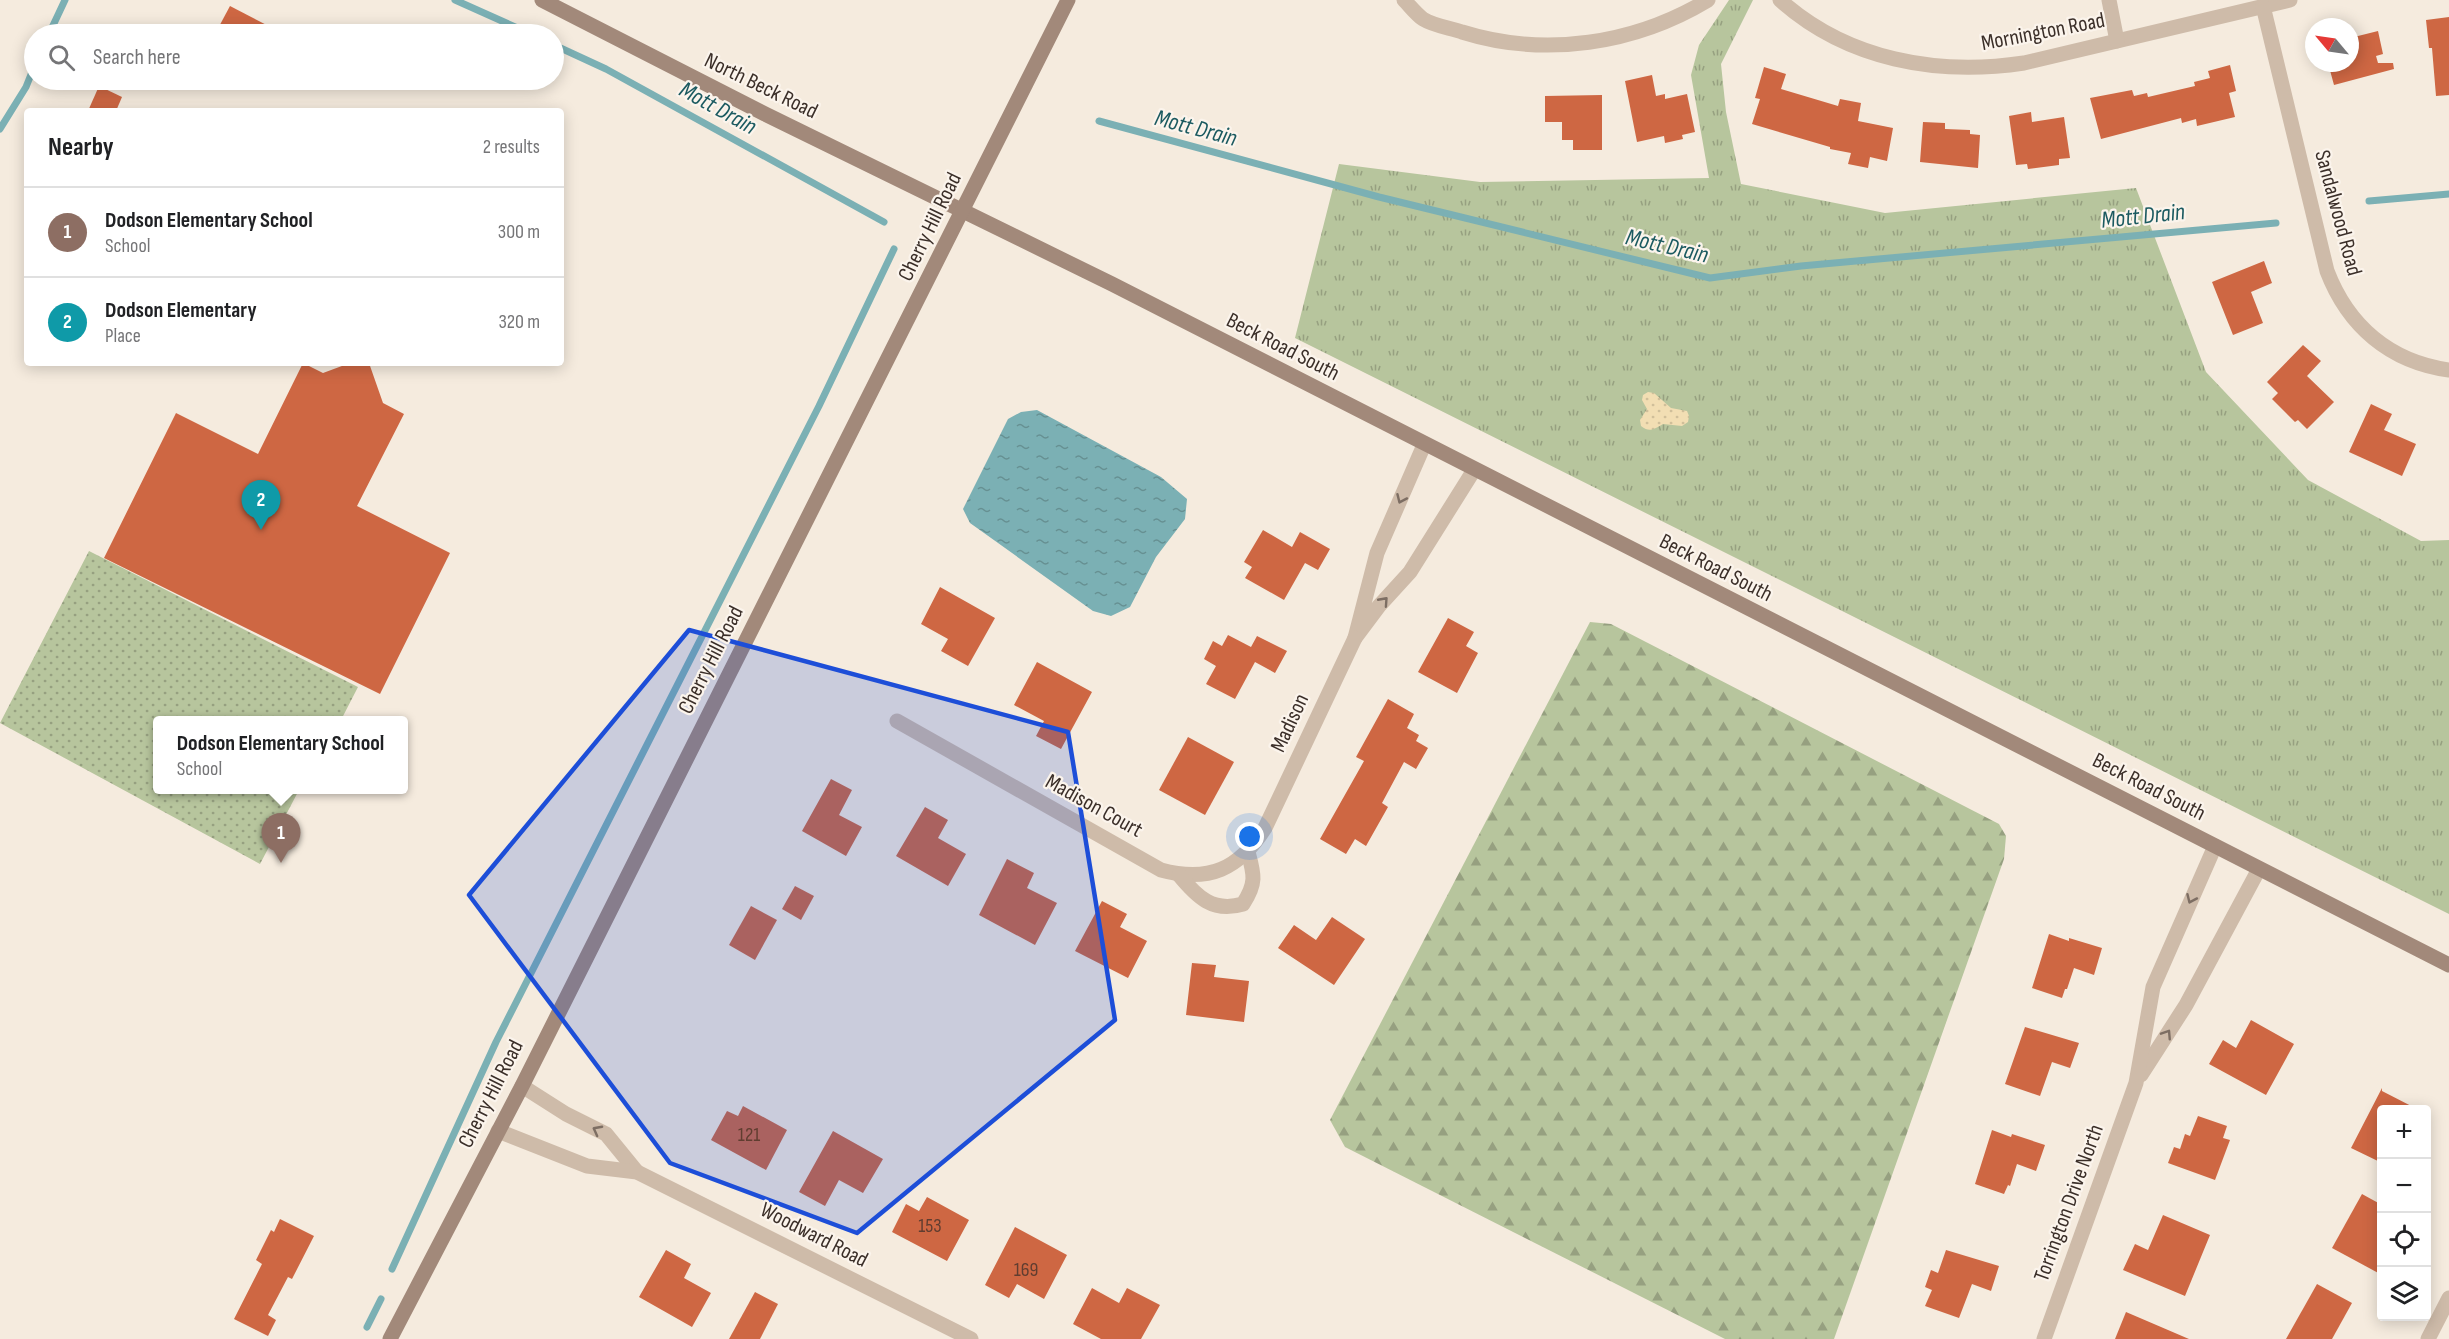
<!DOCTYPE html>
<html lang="en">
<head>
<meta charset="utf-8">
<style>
  :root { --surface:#fff; --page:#f2f2f2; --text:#202124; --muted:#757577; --line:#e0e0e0; --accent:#0f766e }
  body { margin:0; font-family:"Sofia Sans Condensed",sans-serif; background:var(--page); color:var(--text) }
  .controls { position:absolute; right:18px; bottom:18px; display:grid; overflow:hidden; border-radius:6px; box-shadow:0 3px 15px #0003 }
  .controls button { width:54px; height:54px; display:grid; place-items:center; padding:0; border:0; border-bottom:2px solid var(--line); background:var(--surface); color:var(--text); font:30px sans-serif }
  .compass { position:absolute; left:2305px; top:18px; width:54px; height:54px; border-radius:50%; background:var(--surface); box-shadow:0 3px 15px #0003; rotate:299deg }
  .you { position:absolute; left:1250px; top:837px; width:21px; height:21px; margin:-15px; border:4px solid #fff; border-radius:50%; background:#1a73e8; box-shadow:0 0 0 9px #1a73e833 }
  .badge { display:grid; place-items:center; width:39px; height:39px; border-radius:50%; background:var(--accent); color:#fff; font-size:20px; font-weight:700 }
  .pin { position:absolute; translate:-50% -50px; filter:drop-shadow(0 2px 3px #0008) }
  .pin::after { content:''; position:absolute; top:32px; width:21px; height:18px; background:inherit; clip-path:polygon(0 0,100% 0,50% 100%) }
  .popup { position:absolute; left:153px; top:716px; width:255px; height:78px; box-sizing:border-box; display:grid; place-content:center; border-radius:6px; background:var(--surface); filter:drop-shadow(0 2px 4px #0005); font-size:20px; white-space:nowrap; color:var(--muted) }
  .popup b { font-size:22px; color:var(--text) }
  .popup::after { content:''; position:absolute; left:50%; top:100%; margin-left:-12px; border:12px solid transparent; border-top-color:var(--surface) }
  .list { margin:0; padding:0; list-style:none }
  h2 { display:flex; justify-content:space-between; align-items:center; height:78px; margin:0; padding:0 24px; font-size:26px }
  h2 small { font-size:20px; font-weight:400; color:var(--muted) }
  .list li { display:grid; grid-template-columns:39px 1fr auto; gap:18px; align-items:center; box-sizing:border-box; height:90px; padding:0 24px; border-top:2px solid var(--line) }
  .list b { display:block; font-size:22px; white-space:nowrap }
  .list p { margin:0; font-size:20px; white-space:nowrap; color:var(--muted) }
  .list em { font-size:20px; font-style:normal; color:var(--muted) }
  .icon { flex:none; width:33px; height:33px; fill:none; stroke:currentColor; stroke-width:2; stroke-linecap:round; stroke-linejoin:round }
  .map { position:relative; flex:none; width:2449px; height:1339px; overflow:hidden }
  .search { position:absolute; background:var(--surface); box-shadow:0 3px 15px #0003; left:24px; top:24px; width:540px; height:66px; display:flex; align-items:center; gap:15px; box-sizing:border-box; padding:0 21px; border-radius:33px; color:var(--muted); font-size:22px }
  .panel { position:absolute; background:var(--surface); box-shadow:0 3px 15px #0003; left:24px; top:108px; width:540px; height:258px; border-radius:6px }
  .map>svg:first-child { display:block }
  .grass { fill:url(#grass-tufts) }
  .forest { fill:url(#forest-firs) }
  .sand { fill:url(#sand-dots) }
  .park { fill:url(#park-dots) }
  .water { fill:url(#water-ripples) }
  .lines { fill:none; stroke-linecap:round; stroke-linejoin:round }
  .stream { stroke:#7bb0b4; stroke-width:7 }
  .building { fill:#ce6743 }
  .street { stroke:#cebba9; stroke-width:15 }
  .secondary { stroke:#a2897a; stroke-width:15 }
  .oneway { stroke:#7d6e63 }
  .marked { fill:#1d4ed8; fill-opacity:0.2; stroke:#1d4ed8; stroke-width:4.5; stroke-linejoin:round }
  .labels { text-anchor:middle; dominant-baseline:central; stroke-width:4.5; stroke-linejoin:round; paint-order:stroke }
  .number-label { font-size:20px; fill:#603d30 }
  .street-label { font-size:22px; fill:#3b2f29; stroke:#fbf4ec }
  .water-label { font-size:24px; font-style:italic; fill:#1b5a60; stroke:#fbf4ec }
</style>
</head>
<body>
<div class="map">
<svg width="2449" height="1339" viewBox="0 0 2449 1339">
  <defs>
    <pattern id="grass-tufts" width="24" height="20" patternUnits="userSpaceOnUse" patternTransform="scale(1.5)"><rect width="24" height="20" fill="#b7c59d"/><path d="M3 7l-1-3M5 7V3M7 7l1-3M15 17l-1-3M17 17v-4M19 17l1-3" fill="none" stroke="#96a080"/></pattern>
    <pattern id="forest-firs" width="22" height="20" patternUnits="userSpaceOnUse" patternTransform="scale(1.5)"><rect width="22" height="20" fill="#b7c59d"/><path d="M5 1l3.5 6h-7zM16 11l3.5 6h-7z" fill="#96a080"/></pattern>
    <pattern id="sand-dots" width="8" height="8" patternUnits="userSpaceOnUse" patternTransform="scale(1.5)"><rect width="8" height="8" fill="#f2deb3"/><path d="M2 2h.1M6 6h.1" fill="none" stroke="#d0bf9a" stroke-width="1.8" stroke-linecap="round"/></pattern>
    <pattern id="park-dots" width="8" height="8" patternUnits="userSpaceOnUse" patternTransform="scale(1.5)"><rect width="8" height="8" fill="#b7c59d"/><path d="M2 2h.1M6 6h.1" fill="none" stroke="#96a080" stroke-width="1.8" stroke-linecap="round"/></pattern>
    <pattern id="water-ripples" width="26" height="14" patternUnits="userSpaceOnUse" patternTransform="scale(1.5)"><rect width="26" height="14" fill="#7bb0b4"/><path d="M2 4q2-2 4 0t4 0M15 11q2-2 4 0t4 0" fill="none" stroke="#669092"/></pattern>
  </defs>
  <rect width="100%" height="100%" fill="#f5ebde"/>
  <polygon class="grass" points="1729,0 1753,0 1721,64 1726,112 1741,184 1885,213 2136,188 2206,372 2308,480 2421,541 2449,540 2449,914 1295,338 1339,164 1480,182 1709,178 1691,75 1699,45"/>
  <polygon class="forest" points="1590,622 1611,624 1999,824 2006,836 2004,859 1834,1339 1725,1339 1345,1147 1330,1120"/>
  <path class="sand" d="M1648 392 1654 393 1671 408 1687 411 1689 416 1688 422 1682 426 1663 424C1654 429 1650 433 1641 426L1640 420 1647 409 1642 400 1643 395Z"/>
  <polygon class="park" points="89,551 358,687 341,720 158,720 158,790 299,790 260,864 0,723"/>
  <polygon class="water" points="1037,410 1161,477 1187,499 1185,519 1156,557 1130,607 1111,616 1093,611 970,523 963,509 1008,419 1021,412"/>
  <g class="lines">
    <g class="stream">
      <polyline points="455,0 531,34"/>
      <polyline points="49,34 65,0"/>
      <polyline points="554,45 606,69 884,222"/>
      <polyline points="1099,121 1379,197 1710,278 1801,266 2276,223"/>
      <polyline points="0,129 26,87 34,67"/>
      <polyline points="2369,201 2449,194"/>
      <polyline points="392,1269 496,1042 819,406 894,249"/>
      <polyline points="367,1327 381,1299"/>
    </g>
  </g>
  <g class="building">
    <polygon points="230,6 284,34 215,34"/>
    <polygon points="2449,17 2449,95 2436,96 2432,48 2429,48 2426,20"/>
    <polygon points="2378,31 2383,54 2376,56 2378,63 2393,63 2394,69 2334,85 2328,63 2350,63 2350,38"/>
    <polygon points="2230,65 2236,91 2229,93 2235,117 2197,126 2196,119 2182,123 2181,118 2101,139 2090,98 2132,90 2134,96 2147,93 2148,97 2195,86 2194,82 2210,78 2208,71"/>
    <polygon points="1764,67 1786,74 1781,89 1838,106 1840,99 1861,103 1858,121 1893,128 1887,161 1870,157 1868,168 1848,164 1851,153 1830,149 1830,147 1752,124 1760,99 1755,98"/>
    <polygon points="1652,75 1656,96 1665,94 1665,99 1687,94 1695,132 1682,135 1683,139 1665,143 1664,136 1637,142 1625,81"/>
    <polygon points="99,86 122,97 116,111 88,111"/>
    <polygon points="1602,95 1602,150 1573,150 1573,140 1562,140 1562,122 1545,122 1545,96"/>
    <polygon points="2031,112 2032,122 2064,117 2070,158 2059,159 2059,165 2028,169 2027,164 2016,165 2009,116"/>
    <polygon points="1923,122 1945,123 1945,129 1970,130 1970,134 1980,135 1978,168 1920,162"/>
    <polygon points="2264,261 2272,283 2251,292 2263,323 2233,335 2212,282"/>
    <polygon points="2303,345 2321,361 2307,376 2334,402 2307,429 2298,420 2295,422 2272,399 2278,393 2267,382"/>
    <polygon points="303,363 323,373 350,363 369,363 383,403 404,414 357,506 450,553 380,694 104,558 176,413 258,454"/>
    <polygon points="2371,404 2392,414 2384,430 2416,444 2402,476 2349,452"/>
    <polygon points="1263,530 1292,547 1300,532 1330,549 1318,570 1305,563 1284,600 1245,578 1252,567 1244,562"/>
    <polygon points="940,587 995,618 968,666 941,651 948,639 921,624"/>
    <polygon points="1448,618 1474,632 1466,646 1478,653 1457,693 1418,672"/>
    <polygon points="1228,635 1251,647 1257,636 1287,651 1275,673 1255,662 1235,699 1206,684 1216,666 1204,659 1213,641 1222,646"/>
    <polygon points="1037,662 1092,692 1061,749 1036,736 1044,721 1014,705"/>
    <polygon points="1388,699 1414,714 1407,728 1419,735 1416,741 1428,748 1416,769 1404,762 1382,803 1388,807 1366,846 1355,839 1346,854 1320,839 1364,761 1356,757"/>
    <polygon points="1188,737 1234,762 1205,815 1159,790"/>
    <polygon points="831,779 852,790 839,815 862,827 846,856 802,831"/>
    <polygon points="925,807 948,820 938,838 966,854 948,886 896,856"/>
    <polygon points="1007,859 1034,873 1027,888 1057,903 1035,945 979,915"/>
    <polygon points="795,886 814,896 801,920 782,909"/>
    <polygon points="1102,901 1127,914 1120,927 1147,941 1128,978 1075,951"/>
    <polygon points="751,906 777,920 755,960 729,945"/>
    <polygon points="1332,917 1365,939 1334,985 1278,948 1294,925 1316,940"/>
    <polygon points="2049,934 2069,941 2069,938 2102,948 2094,975 2074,968 2067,989 2065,989 2062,998 2032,988"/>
    <polygon points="1192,963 1216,965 1214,977 1249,981 1244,1022 1186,1015"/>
    <polygon points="2251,1020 2294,1044 2266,1095 2209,1064 2223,1040 2236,1048"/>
    <polygon points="2025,1027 2079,1043 2070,1068 2052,1062 2040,1096 2005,1084"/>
    <polygon points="2382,1088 2382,1091 2419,1110 2382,1110 2382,1163 2351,1148"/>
    <polygon points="743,1106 787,1130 766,1170 711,1140 727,1111 738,1116"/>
    <polygon points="2198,1116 2227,1126 2223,1138 2230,1140 2215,1180 2168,1163 2174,1147 2180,1149 2185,1134 2190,1136"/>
    <polygon points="1992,1130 2011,1137 2012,1134 2045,1145 2036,1171 2017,1164 2010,1186 2008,1185 2004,1194 1975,1184"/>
    <polygon points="833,1131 883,1159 863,1193 839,1180 825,1206 799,1192"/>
    <polygon points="2362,1194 2382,1205 2382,1275 2332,1248"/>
    <polygon points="927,1197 969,1220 947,1261 892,1232 906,1204 919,1211"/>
    <polygon points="2163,1215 2210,1235 2185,1296 2123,1270 2135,1244 2148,1250"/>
    <polygon points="280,1219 314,1236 292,1279 288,1277 268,1315 276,1320 268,1336 234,1319 262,1264 256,1260 271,1230 274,1232"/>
    <polygon points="1015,1227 1067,1255 1044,1299 1017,1284 1009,1298 985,1285"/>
    <polygon points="666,1250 691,1264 684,1278 711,1293 692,1327 639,1297"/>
    <polygon points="1946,1250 1999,1266 1991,1291 1972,1284 1959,1318 1925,1306 1932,1290 1925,1287 1931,1270 1938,1273"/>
    <polygon points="2317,1284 2352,1303 2332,1339 2286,1339"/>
    <polygon points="1092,1288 1119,1303 1127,1288 1160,1305 1141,1339 1101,1339 1073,1324"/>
    <polygon points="755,1292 778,1304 760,1339 729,1339"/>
    <polygon points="2126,1312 2189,1339 2115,1339"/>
  </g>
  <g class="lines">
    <g class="street">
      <path d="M1404 0C1410 6 1416 14 1423 19 1434 26 1451 28 1462 32 1545 58 1635 44 1708 0"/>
      <path d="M1780 0C1847 60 1937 76 2024 63L2290 0"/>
      <polyline points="2109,0 2117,41"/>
      <path d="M2263 6 2327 271C2348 326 2390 362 2449 370"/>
      <polyline points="1424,445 1377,553 1355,638 1379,606 1410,572 1474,470"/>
      <path d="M897 721 1161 870C1209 883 1239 869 1265 828L1355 638"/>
      <path d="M1179 875C1197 897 1213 913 1243 904 1257 883 1254 874 1248 852"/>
      <polyline points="2141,1075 2186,1005 2259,869"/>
      <polyline points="522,1086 566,1114 606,1134 637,1172"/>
      <polyline points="498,1131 587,1166 637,1172 971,1339"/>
      <polyline points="2044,1339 2136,1083 2153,987 2215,846"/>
      <polyline points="2428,1339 2449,1298"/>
    </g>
    <g class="secondary">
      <polyline points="542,0 765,114 1112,284 2449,965"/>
      <polyline points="390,1339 522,1086 1068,0"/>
    </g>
  </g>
  <defs><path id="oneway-chevron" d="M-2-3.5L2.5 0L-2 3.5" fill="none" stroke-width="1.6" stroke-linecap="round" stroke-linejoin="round" transform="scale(1.5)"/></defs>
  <g class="oneway">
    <use href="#oneway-chevron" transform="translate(1401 499) rotate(114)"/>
    <use href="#oneway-chevron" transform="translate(1384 601) rotate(-48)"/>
    <use href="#oneway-chevron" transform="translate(2191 899) rotate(114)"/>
    <use href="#oneway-chevron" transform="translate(2167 1034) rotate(-57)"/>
    <use href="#oneway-chevron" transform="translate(597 1130) rotate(-152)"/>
  </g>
  <path class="marked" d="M689 630 1068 732 1115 1020 857 1233 670 1163 469 895Z"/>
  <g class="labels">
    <g class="number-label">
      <text x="749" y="1135">121</text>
      <text x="930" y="1226">153</text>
      <text x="1026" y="1270">169</text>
    </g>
    <g class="street-label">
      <text transform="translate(2043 32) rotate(-11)">Mornington Road</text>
      <text transform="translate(761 86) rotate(26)">North Beck Road</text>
      <text transform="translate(2338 213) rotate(75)">Sandalwood Road</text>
      <text transform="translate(930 227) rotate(-64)">Cherry Hill Road</text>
      <text transform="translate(1283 347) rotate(27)">Beck Road South</text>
      <text transform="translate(1716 568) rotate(27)">Beck Road South</text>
      <text transform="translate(711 660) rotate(-63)">Cherry Hill Road</text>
      <text transform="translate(1290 723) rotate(-65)">Madison</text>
      <text transform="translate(2149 787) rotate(27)">Beck Road South</text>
      <text transform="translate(1094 806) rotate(29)">Madison Court</text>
      <text transform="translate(491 1094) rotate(-63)">Cherry Hill Road</text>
      <text transform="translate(2069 1203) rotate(-70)">Torrington Drive North</text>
      <text transform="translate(814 1235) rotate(27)">Woodward Road</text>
    </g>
    <g class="water-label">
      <text transform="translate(718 108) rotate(29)">Mott Drain</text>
      <text transform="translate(1196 128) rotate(15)">Mott Drain</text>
      <text transform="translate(2143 216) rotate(-6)">Mott Drain</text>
      <text transform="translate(1667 246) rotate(13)">Mott Drain</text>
    </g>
  </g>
</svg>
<div class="controls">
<button>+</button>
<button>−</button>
<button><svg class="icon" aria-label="locate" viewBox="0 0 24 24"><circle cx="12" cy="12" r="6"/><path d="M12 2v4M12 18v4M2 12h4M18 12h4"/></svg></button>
<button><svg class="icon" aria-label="layers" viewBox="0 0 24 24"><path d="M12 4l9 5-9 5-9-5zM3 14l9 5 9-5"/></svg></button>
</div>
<svg class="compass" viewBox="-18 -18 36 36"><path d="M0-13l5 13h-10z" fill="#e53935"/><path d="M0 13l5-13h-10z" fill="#757577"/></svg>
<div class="you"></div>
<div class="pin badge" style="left:281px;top:863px;background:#8d6e63">1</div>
<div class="popup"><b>Dodson Elementary School</b>School</div>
<div class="pin badge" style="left:261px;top:530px;background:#0f9aa8">2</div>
<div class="search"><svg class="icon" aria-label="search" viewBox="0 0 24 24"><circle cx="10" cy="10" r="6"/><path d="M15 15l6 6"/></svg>Search here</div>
<section class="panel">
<h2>Nearby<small>2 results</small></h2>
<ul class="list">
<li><span class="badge" style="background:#8d6e63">1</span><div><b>Dodson Elementary School</b><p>School</p></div><em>300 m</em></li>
<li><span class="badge" style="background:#0f9aa8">2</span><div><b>Dodson Elementary</b><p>Place</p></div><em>320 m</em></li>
</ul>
</section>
</div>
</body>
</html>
